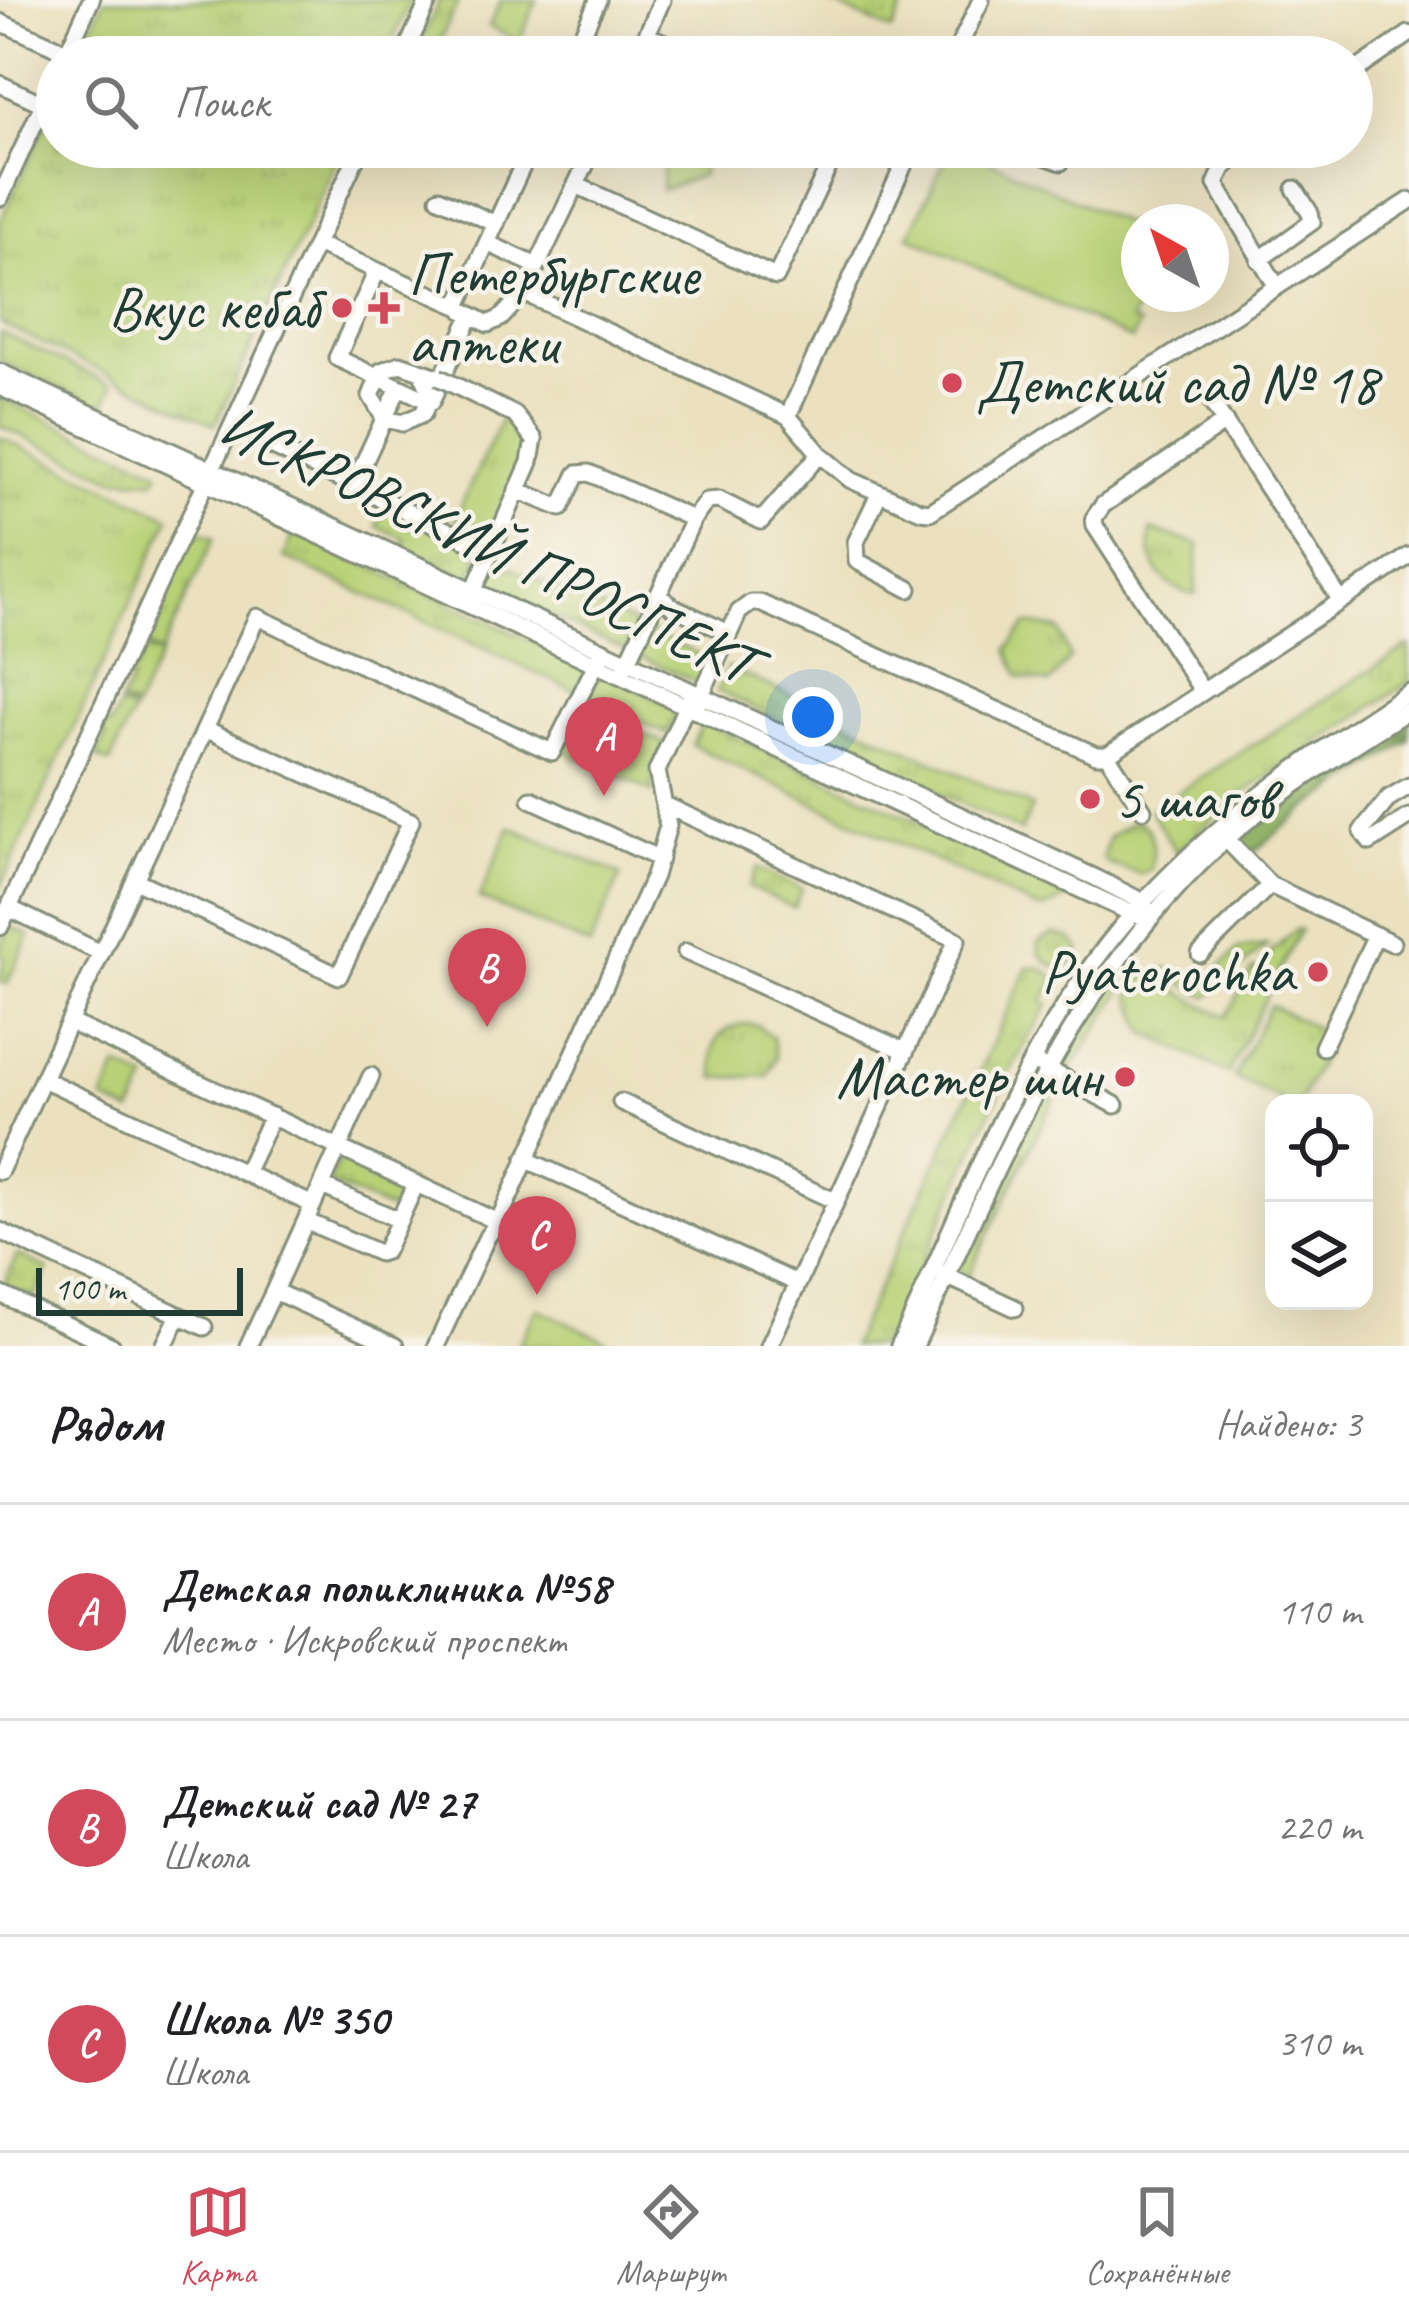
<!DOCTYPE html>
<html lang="ru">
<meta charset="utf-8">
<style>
:root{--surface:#fff;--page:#f6f6f6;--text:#202124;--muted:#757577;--line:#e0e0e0;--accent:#d1495b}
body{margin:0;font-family:Caveat,sans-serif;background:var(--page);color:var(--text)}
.controls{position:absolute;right:36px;bottom:36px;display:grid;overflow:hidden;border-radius:24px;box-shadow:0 12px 48px #0002}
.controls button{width:108px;height:108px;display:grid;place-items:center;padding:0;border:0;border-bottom:3px solid var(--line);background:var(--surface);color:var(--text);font:60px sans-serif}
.compass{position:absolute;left:1121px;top:204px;width:108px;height:108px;border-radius:50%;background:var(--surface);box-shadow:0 12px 48px #0002;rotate:320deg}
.scale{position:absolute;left:36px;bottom:30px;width:207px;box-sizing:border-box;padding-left:12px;border:6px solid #1f3d34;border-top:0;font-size:33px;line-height:42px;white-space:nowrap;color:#1f3d34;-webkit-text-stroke:9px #f7f3e8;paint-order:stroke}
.you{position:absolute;left:813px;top:717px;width:42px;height:42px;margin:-30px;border:9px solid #fff;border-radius:50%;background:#1a73e8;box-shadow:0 0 0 18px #1a73e833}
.badge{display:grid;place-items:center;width:78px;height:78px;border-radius:50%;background:var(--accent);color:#fff;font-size:39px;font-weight:700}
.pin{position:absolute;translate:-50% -99px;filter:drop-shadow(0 3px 6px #0008)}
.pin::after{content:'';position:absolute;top:63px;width:42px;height:36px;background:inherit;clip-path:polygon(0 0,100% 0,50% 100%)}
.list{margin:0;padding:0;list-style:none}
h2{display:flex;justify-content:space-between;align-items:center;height:156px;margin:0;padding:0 48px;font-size:51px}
h2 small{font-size:39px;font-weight:400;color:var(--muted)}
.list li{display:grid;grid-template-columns:78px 1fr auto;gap:36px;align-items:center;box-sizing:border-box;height:216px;padding:0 48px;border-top:3px solid var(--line)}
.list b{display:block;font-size:45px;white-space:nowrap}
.list p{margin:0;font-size:39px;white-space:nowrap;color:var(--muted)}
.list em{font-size:39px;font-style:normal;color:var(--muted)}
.icon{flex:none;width:66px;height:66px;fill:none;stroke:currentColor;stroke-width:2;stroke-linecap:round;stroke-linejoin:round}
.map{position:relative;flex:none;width:1409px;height:1346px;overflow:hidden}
.search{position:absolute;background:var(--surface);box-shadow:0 12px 48px #0002;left:36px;right:36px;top:36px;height:132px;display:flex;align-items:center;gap:30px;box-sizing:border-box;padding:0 42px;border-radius:66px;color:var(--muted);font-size:45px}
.sheet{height:804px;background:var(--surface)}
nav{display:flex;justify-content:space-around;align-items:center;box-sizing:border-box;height:168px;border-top:3px solid var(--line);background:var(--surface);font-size:33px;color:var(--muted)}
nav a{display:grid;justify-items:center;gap:6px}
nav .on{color:var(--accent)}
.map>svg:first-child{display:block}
.grass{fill:url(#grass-tufts);stroke:#6c8755;stroke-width:3}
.forest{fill:url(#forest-firs);stroke:#58784e;stroke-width:3}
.garden{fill:#b8d176;stroke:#6c8755;stroke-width:3}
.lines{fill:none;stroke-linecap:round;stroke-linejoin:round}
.minor-casing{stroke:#858f7a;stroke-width:21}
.minor{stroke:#fff;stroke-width:15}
.minor-bridge-casing{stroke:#858f7a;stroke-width:21;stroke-linecap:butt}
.minor-bridge{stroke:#fff;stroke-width:15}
.poi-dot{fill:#d1495b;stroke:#f7f3e8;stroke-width:4.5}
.labels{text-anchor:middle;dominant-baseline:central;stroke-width:9;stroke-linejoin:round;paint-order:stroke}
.poi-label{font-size:60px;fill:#1f3d34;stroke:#f7f3e8;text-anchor:start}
.street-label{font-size:60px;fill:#1f3d34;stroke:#f7f3e8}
</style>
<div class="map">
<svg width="1409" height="1346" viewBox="0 0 1409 1346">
<defs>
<pattern id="grass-tufts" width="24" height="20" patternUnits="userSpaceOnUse" patternTransform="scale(3)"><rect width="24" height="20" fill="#b8d176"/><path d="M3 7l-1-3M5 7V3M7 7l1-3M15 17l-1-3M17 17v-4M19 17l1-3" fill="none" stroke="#9eb467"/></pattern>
<pattern id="forest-firs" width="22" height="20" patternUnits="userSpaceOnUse" patternTransform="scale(3)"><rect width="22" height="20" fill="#92b367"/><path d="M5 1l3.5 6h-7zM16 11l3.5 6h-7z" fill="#779356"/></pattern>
</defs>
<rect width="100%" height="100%" fill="#f7f3e8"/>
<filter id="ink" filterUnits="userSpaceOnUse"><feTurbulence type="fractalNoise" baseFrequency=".00833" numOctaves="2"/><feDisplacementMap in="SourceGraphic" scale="24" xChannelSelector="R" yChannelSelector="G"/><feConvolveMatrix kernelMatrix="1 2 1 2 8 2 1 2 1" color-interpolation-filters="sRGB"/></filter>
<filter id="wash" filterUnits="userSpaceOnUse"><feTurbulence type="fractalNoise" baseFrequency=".004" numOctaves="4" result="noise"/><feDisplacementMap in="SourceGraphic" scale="48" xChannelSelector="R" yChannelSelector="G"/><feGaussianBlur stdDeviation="2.7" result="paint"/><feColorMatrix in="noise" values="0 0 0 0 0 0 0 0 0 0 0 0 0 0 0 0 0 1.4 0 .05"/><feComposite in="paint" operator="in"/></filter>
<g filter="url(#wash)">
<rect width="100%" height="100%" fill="#ebe1bf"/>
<path class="grass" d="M104,0h307l-26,57h-308z
M440,0h19l-27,57h-19z
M824,0h83l-15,31z
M57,100v47h286l-128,278 -215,-102v-102z
M664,147h48l-8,11 -2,17 -40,15z
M0,332l113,53 -10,23 -103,-47z
M0,398l158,72 1,5 -5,5 -39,-2 -115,-52z
M502,418l14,9 9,22 -35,88 -36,-17z
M0,437l170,80 -170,371z
M385,507l90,42 3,12 -7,18 -68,-31 3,-9 -29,-13z
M194,529l20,9 -53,115 -15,-7 11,-22 -5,-3z
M1151,530l48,14 -4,51c-32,-7 -50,-32 -44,-65z
M295,532l294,135 -11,25 -294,-135z
M494,560l143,65 -11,25 -143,-65z
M1027,624l32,5 11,29 -20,25 -31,-6 -11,-28z
M648,631l61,28 -11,24 -61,-28z
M1409,646v36l-165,111 -68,59 -26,-42z
M145,649l15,7 -25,53 -14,-6 11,-24 -6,-3 4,-9 6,2z
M728,667l304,140 -11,24 -304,-140z
M600,672l78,37 -11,25 -79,-38z
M585,704l22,9 -17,40 -4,5 -11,1 -11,-12z
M120,705l13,7 -23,51 -14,-6 10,-21 -6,-4 4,-9 7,2z
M703,722l349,161 -1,3 16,7v4l-22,12 -9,-1 -344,-163z
M618,723l47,20 -12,27 -1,22 -52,-26z
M1135,820c20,8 20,30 16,49l-10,5 -33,-10 -5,-7 6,-20z
M757,868l45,21 -8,19 -45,-21z
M10,927l20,8 -23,49 -7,-3 4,-23 -4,-10z
M1296,929l4,1 -72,143 -82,-40 -15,-37 11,-18 8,-2 76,41 27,-48 7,1 4,-11z
M1054,934l16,4 10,11c-8,25 -27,22 -41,4v-11z
M1267,945l-59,52 -48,-26 9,-3 35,14 35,-33z
M1028,967l15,2 14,10 -14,20 5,6 -41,71 -122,270h-34z
M1116,974l5,18 -51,79 -12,-7z
M1270,1005l52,26 -7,14 10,6 -26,52h-12l-53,-26z
M745,1024l12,1 16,13 3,20 -8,18 -52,2c-6,-28 -4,-49 29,-54z
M118,1067l29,13 -15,33 -29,-13z
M1049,1081l11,6 -92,189 -10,-4z
M343,1153l68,33 -14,27 -69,-30z
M17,1255l31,14 -14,29 -30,-14z"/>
<path class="forest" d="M1409,718v23l-102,67 -58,48 -13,-16 59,-46z"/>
<path class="garden" d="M501,0h36l-18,42 -30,-16z
M951,147h9l179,83v64h4l-12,27 8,4 -7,15 -223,-104z
M510,827l111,48 -31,71 -111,-48z
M537,1308l72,34 -2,4h-89z"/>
</g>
<g filter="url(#ink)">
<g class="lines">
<defs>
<path id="minor" d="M0,22l67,30
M647,35l48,22
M65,57l26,-57
M403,57l26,-57
M572,57l26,-57
M637,57l25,-57
M954,57l27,-57
M1352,73l57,-39
M0,84l43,20
M594,147l-70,146 264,123 32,38 31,26 70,31 9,1 31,-20 448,-291
M1020,147l41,15
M1247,147l-24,21 -7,16 61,103
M576,185l200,92 62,-130
M0,198l57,-124
M439,198l57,26
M487,243l50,23
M316,244l142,62 73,-159
M1259,260l53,-38 -2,-9 -15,-24
M377,271l-40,87 94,44 40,-86
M464,311l24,13 13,-6 23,-25
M421,371l10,23 -8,20 -21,9 -18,-5 -13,-22 10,-25 19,-7 38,13
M0,372l1096,506 47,24 8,14
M0,387l1133,527 18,2
M1212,403l129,198
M788,416l124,-269
M265,443l225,108
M353,486l46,-99
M517,490l44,18 16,-34 12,-1 104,46 -68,149
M879,494l-23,48 1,19 52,28
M693,519l14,-18 12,-1 42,21 59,-67
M658,595l15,12 56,26
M471,597l59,-135 4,-23
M1203,692l-108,-166 -1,-8 9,-13 122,-83
M697,704l42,-92 12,-9h9l336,152h11l302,-199
M1107,755l36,55
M1409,786l-20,12 -27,33 8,11 39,-25
M531,799l129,60
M665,805l292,135 -188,406
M1226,839l44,46 122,58
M135,880l204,96 72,-155 -206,-92
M9,908l92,45
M0,927l361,-780
M686,952l219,99
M1200,954l70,-69
M69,1022l429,200
M1323,1047l53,-112
M1038,1064l77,41
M371,1076l-97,215 121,55
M43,1079l270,126
M621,1102l214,99
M525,1159l272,124
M0,1171l257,-554 295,135 47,-94
M245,1173l27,-57
M322,1186l77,34
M306,1221l73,32 6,-2 31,-67
M0,1231l204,96
M942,1274l73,34
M0,1294l112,52
M164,1346l15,-31
M248,1346l26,-55
M436,1346l51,-109 11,-15 156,-346 14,-50 -11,-55 32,-71
M899,1346c70,-152 130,-322 246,-446 78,-84 168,-146 264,-208
M915,1346c84,-181 157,-367 308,-504 56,-51 122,-91 186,-132"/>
</defs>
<use href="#minor" class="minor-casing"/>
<use href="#minor" class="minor"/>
<defs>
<path id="minor-bridge" d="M438,377l77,38 19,24"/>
</defs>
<use href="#minor-bridge" class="minor-bridge-casing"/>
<use href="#minor-bridge" class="minor-bridge"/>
</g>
</g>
<g class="poi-dot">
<circle cx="342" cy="308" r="12"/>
<path d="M378 290h12v12h12v12h-12v12h-12v-12h-12v-12h12z"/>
<circle cx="952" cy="383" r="12"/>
<circle cx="1090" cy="799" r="12"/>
<circle cx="1318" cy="972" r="12"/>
<circle cx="1125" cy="1077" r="12"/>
</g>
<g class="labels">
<g class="poi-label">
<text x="408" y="274">Петербургские<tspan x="408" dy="69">аптеки</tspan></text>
<text x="318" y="308" text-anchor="end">Вкус кебаб</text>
<text x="976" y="383">Детский сад № 18</text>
<text x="1114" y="799">5 шагов</text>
<text x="1294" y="972" text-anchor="end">Pyaterochka</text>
<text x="1101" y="1077" text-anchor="end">Мастер шин</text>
</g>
<g class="street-label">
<text transform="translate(488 544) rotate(25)">ИСКРОВСКИЙ ПРОСПЕКТ</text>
</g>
</g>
</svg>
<div class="controls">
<button><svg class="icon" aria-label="locate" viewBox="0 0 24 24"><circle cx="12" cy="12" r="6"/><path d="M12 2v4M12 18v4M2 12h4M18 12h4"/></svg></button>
<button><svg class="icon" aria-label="layers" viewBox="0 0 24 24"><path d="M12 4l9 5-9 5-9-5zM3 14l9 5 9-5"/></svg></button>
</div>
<svg class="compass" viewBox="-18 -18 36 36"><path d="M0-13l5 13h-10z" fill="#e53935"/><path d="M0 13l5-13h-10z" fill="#757577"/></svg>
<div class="scale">100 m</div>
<div class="you"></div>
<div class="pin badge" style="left:604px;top:796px">A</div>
<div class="pin badge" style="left:487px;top:1027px">B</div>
<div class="pin badge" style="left:537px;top:1295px">C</div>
<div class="search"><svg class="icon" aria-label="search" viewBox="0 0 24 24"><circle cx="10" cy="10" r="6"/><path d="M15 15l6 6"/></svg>Поиск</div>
</div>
<section class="sheet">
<h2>Рядом<small>Найдено: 3</small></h2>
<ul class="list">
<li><span class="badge">A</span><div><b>Детская поликлиника №58</b><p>Место · Искровский проспект</p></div><em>110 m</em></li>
<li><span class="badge">B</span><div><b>Детский сад № 27</b><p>Школа</p></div><em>220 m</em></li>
<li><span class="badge">C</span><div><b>Школа № 350</b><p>Школа</p></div><em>310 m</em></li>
</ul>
</section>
<nav>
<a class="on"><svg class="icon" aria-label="map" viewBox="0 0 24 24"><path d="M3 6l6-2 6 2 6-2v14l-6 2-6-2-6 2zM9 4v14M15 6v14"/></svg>Карта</a>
<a><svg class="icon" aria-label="directions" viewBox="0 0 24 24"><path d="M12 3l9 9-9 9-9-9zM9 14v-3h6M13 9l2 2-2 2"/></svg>Маршрут</a>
<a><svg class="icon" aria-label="saved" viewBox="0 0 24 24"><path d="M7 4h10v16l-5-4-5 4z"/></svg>Сохранённые</a>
</nav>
